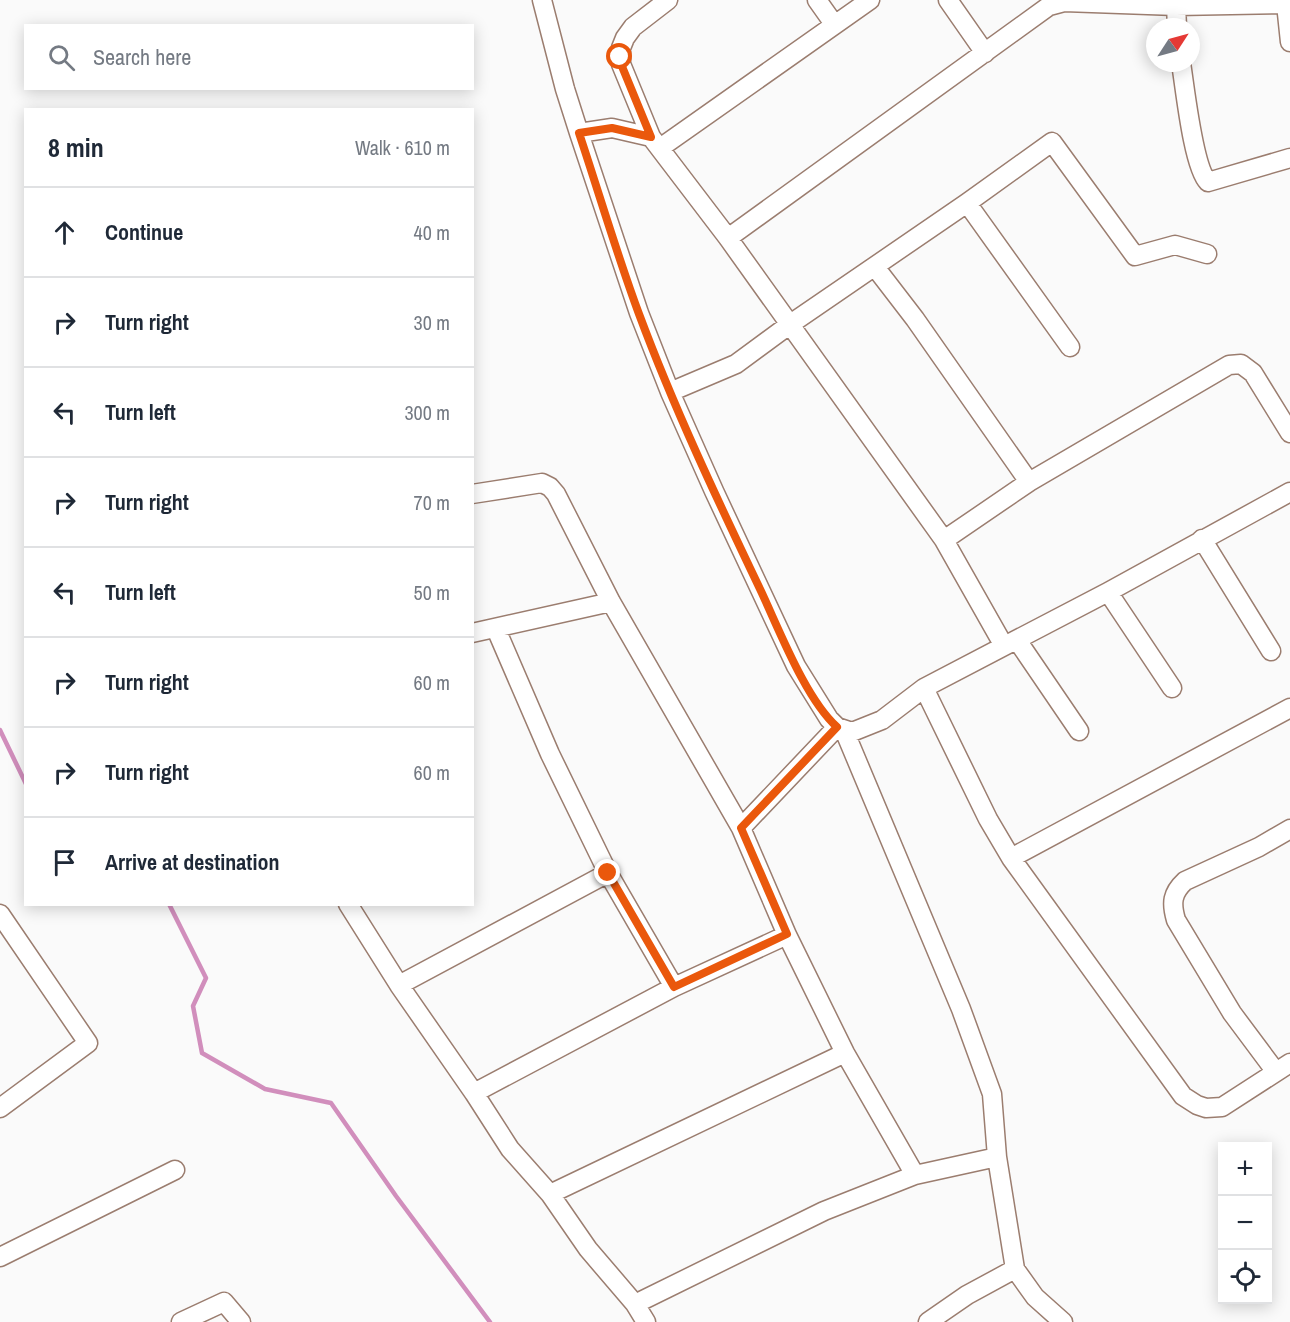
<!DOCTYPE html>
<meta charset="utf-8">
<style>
:root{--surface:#fff;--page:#f6f6f7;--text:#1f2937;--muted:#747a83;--line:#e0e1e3}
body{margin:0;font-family:"Archivo Narrow",sans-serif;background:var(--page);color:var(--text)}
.controls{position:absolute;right:18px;bottom:18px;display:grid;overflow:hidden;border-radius:0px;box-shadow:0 3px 15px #0003}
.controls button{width:54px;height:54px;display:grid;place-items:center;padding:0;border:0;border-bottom:2px solid var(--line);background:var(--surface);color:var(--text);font:30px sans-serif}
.compass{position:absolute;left:1146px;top:18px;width:54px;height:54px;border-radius:50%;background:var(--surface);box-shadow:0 3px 15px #0003;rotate:54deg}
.stop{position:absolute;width:18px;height:18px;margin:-14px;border:4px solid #ea580c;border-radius:50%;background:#fff}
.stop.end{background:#ea580c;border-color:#fff;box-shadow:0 2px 6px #0008}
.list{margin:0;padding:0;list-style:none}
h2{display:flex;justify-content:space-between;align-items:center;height:78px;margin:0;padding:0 24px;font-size:26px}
h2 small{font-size:20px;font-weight:400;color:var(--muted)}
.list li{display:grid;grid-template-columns:39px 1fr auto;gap:18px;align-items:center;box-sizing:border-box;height:90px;padding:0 24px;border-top:2px solid var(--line)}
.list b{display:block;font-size:22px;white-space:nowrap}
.list em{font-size:20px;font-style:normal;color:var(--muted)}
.icon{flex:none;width:33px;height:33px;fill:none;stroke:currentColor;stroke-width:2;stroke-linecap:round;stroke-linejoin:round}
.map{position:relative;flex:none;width:1290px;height:1322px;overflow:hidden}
.search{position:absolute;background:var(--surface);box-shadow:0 3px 15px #0003;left:24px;top:24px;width:450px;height:66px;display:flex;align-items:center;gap:15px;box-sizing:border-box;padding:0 21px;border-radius:0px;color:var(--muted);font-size:22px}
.panel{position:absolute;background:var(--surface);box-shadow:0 3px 15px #0003;left:24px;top:108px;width:450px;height:798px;border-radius:0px}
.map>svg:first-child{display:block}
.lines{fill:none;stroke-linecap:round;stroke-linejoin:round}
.stream{stroke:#d18ebc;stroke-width:4.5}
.minor-casing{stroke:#9b7d6f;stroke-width:21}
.minor{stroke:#fff;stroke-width:18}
.route{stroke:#ea580c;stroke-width:8}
</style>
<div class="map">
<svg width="1290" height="1322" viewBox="0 0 1290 1322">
<rect width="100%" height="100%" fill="#fafafa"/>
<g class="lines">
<path class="stream" d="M0,730l26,54
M169,904l37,74 -13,28 9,47 63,36 66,14 65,93 94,126"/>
<defs>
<path id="minor" d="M542,0l23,89 14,44 60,180 31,79 44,99 82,175 33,53 8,8 15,5 30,-12 42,-32 184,-96 182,-100
M668,0l-35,27 -8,11 -4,10v16l30,73 77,101 216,302 60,106
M817,0l17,24
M948,0l37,53
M1286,4l4,38
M1176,6l1,21
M1181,63c4,24 12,104 27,119l82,-24
M579,133l33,-5 39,9
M660,148l210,-148
M967,203l103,144
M728,238l321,-232 15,-4 112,4 114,-2
M875,267l40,52 114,163
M670,392l66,-28 53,-39 178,-122 85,-61 83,114 40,-11 32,9
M472,494l70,-11 8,4 6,7 55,108 130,226 46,107 58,118 70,122 82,-18
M1202,539l69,112
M944,540l85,-58 200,-117 12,-1 12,9 37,60
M1108,592l64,96
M496,629l54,125 58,119 66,114 113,-52
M472,633l139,-31
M1017,640l62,91
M924,688l64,131 23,39 172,238 14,9 9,3 16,-1 68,-44
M844,730l117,279 31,85 5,63 18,112 20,28 28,25
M741,828l96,-101
M1011,858l279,-150
M348,904l51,81 75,108
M0,914l88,129 -88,65
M399,985l209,-112
M1276,1072l-44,-59 -56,-93c-5,-17 -4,-27 9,-39l74,-34 31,-18
M550,1194l-40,-45 -36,-56 200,-106
M0,1257l175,-87
M635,1304l-47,-55 -38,-55 295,-141
M181,1322l43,-20 17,20
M646,1322l-11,-18 189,-93 91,-36
M928,1322l39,-27 48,-26"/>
</defs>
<use href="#minor" class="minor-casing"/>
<use href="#minor" class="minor"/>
</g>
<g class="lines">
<path class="route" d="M608,873l66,114 113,-53 -46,-106 96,-101c-32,-29 -58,-98 -77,-138 -43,-90 -86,-181 -121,-275 -22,-59 -40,-121 -60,-181l33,-5 39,9 -30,-73 -1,-7"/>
</g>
</svg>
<div class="controls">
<button>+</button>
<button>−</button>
<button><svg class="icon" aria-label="locate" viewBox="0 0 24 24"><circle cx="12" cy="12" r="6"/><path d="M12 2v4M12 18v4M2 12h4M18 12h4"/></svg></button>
</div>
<svg class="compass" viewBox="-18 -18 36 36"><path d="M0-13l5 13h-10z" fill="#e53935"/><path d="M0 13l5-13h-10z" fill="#747a83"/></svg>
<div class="stop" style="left:620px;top:57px"></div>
<div class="stop end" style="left:608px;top:873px"></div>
<div class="search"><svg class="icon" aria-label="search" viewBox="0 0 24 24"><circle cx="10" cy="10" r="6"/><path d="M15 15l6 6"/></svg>Search here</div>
<section class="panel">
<h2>8 min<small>Walk · 610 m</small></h2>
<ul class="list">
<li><svg class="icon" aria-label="ahead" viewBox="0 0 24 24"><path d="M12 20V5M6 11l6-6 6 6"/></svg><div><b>Continue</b></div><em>40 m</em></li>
<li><svg class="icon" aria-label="right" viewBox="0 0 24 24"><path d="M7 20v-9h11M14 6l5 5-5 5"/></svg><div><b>Turn right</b></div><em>30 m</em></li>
<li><svg class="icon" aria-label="left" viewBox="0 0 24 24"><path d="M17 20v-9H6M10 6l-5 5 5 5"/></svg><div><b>Turn left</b></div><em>300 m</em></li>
<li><svg class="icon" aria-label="right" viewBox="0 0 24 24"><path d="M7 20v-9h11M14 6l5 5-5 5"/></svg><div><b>Turn right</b></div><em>70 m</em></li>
<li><svg class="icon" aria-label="left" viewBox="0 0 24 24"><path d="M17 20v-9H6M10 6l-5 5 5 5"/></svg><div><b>Turn left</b></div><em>50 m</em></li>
<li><svg class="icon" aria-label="right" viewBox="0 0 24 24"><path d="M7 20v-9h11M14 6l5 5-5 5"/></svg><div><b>Turn right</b></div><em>60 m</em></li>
<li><svg class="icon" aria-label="right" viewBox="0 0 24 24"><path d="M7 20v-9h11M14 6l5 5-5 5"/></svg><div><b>Turn right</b></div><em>60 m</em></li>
<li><svg class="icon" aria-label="arrive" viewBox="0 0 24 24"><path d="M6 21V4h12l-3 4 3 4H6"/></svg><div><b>Arrive at destination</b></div></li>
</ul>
</section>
</div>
